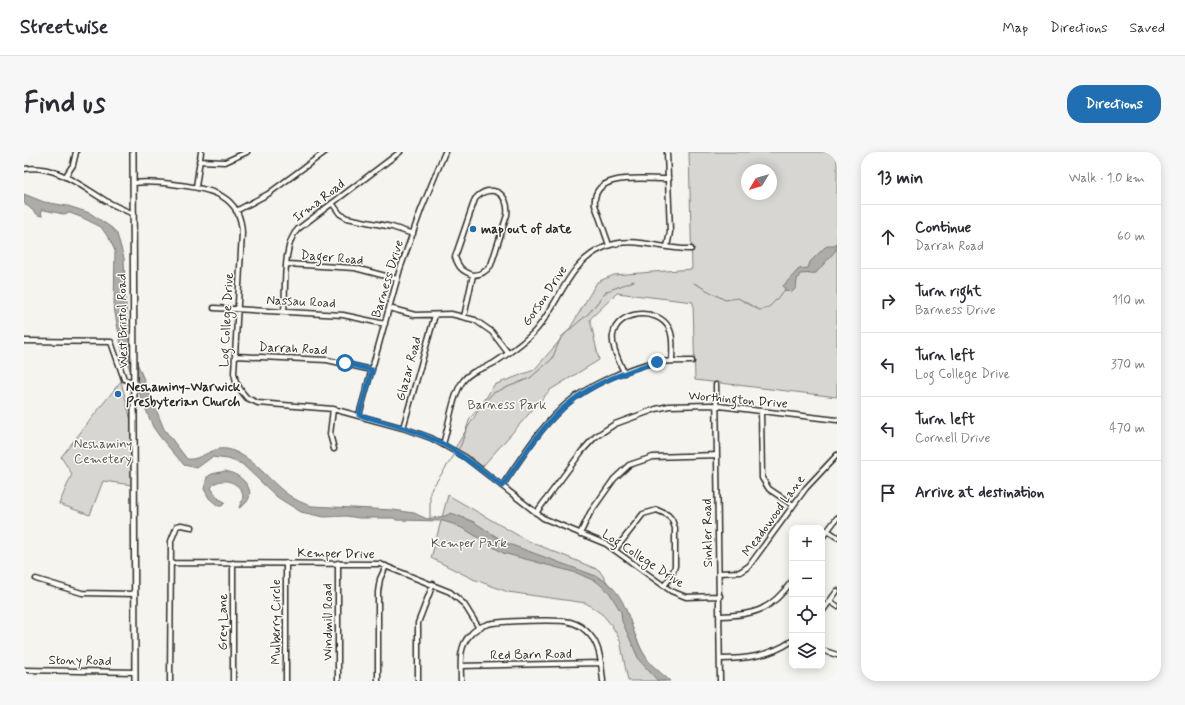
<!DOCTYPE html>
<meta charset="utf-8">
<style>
:root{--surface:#fff;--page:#f7f7f7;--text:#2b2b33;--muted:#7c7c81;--line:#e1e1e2;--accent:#1f6fb2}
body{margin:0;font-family:Mynerve,sans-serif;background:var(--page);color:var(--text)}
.controls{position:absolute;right:12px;bottom:12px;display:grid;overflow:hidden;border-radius:8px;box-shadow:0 2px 10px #0003}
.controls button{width:36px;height:36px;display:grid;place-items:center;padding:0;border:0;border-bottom:1px solid var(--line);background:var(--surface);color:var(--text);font:20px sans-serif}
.compass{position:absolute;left:717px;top:12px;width:36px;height:36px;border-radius:50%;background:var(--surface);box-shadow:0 2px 10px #0003;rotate:232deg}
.stop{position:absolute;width:12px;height:12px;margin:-9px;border:3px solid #1f6fb2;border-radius:50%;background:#fff}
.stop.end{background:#1f6fb2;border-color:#fff;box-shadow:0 1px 4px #0008}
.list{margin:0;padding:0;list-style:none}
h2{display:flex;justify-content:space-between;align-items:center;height:52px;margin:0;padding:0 16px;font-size:17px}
h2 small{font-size:13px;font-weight:400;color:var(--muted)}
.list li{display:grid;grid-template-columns:26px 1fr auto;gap:12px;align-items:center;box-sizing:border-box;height:64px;padding:0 16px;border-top:1px solid var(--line)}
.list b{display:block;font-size:15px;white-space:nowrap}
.list p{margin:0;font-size:13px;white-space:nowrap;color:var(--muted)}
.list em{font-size:13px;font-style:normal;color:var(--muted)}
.icon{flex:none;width:22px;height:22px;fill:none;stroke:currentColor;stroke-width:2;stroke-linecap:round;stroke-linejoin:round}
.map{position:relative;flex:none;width:813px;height:529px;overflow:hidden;border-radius:16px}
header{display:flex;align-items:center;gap:24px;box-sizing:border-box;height:56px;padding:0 20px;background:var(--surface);border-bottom:1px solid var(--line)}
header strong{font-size:19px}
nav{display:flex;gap:22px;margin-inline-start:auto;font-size:14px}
.intro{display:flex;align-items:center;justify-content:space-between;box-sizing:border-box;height:96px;padding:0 24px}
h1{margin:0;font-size:28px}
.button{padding:10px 18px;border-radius:16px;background:var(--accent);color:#fff;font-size:14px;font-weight:700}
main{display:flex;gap:24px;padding:0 24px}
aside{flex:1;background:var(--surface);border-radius:16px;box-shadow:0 2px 10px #0003}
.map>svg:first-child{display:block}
.green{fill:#d7d6d2;stroke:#81807e;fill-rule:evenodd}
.water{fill:#adaca9;stroke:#797877}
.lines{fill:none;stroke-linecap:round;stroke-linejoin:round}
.stream{stroke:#797877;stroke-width:1}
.minor-casing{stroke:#2b2b2b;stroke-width:7}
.major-casing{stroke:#2b2b2b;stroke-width:8}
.minor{stroke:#fdfcf7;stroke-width:4}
.major{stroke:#fdfcf7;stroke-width:5}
.route{stroke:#1f6fb2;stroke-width:5}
.poi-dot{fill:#1f6fb2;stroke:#fdfcf7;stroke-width:1.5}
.labels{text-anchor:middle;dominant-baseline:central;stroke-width:3;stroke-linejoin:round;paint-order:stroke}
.street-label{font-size:13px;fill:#2b2b2b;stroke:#fdfcf7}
.poi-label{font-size:13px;font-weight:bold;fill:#2b2b2b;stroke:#fdfcf7;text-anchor:start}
.park-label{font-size:13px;fill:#565655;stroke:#fdfcf7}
</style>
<header>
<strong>Streetwise</strong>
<nav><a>Map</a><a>Directions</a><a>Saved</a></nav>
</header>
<div class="intro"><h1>Find us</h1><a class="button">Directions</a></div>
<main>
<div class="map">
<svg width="813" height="529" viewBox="0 0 813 529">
<rect width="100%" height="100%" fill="#f5f4ef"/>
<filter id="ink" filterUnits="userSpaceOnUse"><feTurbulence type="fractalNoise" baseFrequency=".025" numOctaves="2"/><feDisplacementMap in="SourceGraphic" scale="8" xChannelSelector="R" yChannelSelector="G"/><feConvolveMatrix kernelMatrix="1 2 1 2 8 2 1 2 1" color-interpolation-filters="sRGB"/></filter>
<g filter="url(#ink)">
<path class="green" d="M665,0h148v245l-142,-17 -2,-78 -76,-9 -27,26 9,41 -49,30 -68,77 -27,-19 39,-63 40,-15 35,-40 28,-48 17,-7 78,-6zM723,18h24v24h-24z
M97,229l10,40 1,64 -29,-4 -13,34 -31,-11 13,-30 -11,-17z
M424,343l78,45 73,30 22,33 25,57 20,21h-38l-8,-41 -8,-14 -9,-11 -17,-12 -78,-11 -35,-13 -42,-21z"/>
<path class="water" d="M0,42l20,8 24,4 22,7 22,15 5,6 7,24 3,71 6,24 31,76 23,30c15,2 26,-15 44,-9 33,12 45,47 81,56l81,4 21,3 13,6 18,-3 6,-3 23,9 26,17 9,5 87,32c35,16 31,53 50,81 6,10 16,16 24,24h-12l-19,-21 -17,-39 -1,-9 -12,-20 -12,-10 -20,-9 -74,-20 -37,-23 -13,-6 -10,-3 -47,-1 -2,-2h-35l-13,-2 -22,1 -23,-5 -24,-15 -35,-33 -14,-5 -16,-2 -15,11 -13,-3 -24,-28 -7,-10 -31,-77 -8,-42 1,-57 -5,-11 -9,-13 -18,-9 -13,-5 -7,1 -19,-4h-3l1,6 -4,-1 -14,-12z
M813,90l-1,8 -20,23 -16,1 -3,6 -1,8 -4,4 -7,-2 -2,-4 16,-17 9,-1 2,-6 14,-14 3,-2h7z
M201,319c19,3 37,25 14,37 1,-4 4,-9 4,-12 -2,-15 -25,-21 -32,-8l8,11 6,3 -3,4h-4l-9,-8 -5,-9 3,-12 5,-3z"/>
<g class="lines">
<path class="stream" d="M670,131l31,17 13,-2 21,12c13,0 17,-13 26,-20
M433,299l4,-6 9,-27 23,-25 37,-15 22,-19 9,-22 27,-23 19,-23 27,-10
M406,367v-28l25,-37"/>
<defs>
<path id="minor" d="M175,9l26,1 22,-10
M0,17c31,-5 57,17 82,32 9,5 18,9 28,13
M41,25l8,-12 3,-13
M110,31c16,-2 30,0 46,2 30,4 61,10 62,48l-8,140 2,9 6,10 5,6 11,5 75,6 70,19 28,10 34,19 78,61 63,26 65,47 15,6 34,-1
M172,35l5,-35
M308,51l8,11 7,4 45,9 21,7
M212,59l32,-17 57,-42
M585,93l-14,-40c-4,-35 52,-25 74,-26
M643,95l3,-15 -3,-80
M263,112l68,4 42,11
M190,156l129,7 42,9
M365,156l26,7 36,-1 24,6 17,12 16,21
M260,159c2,-22 -2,-67 14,-82l102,-77
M440,165l9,-42c8,0 13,-3 18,-10l16,-50c3,-22 -17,-33 -32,-16l-20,58c4,11 7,14 18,18
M0,189l87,1 13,37 11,4
M211,204l92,4 45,10
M600,221c-4,-11 -13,-26 -11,-38 4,-25 45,-28 56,-7 5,9 3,23 3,33
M692,233l4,296
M309,257l-3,25 4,15
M737,259l1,67 7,11 24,16
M335,263l41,-146 21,-59 24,-58
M379,276l32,-113
M419,292c6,-18 9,-48 20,-63 8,-11 20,-12 31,-18 14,-9 29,-19 41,-32 25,-27 32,-69 70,-84 29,-12 56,3 86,2
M478,334c18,-26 35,-54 58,-76 20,-21 69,-44 98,-48 11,-1 23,-1 34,-1
M512,361l46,-62 13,-14 20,-13 41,-15 13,-3 42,-1 126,15
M804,379l9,6
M556,382l10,-21 24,-34 15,-14 24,-8 64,-2
M798,386l15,-20
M591,398l28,-36 14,-4 11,5 4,5 3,8v38l-3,9 -8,11
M147,411l209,1 70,28 14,12 15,24
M695,421l21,-1 9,-6 57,-78 31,-33
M12,427l46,14 53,1
M806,449l7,5
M798,460l15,-21
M696,464c35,-1 51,-6 72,-35
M798,498l15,5
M696,507c26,0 50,-3 72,-18
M437,514l140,-3
M0,518l111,2
M146,529l1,-140 6,-15 4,-1 11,2
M209,529v-118
M262,529v-118
M314,529v-118
M354,529v-89l2,-13 6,-13
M394,529v-58l15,-39
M437,529c0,-16 -3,-34 9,-46 5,-6 11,-9 18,-11 12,-3 70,-5 82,-2 8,2 15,7 20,13 11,12 11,30 13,46"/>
<path id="major" d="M109,0l2,529"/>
</defs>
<use href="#minor" class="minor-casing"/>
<use href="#major" class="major-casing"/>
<use href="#minor" class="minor"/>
<use href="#major" class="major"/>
</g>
</g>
<g class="lines" filter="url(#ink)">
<path class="route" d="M321,211l27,7 -13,45c28,8 56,15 82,28 22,12 41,27 61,43 38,-53 56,-89 120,-112 11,-4 23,-9 35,-12"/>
</g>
<g class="poi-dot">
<circle cx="449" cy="77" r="4"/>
<circle cx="94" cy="242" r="4"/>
</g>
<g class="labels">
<g class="street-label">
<text transform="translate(295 49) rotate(-37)">Irma Road</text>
<text transform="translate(308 106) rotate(5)">Dager Road</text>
<text transform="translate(364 127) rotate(-73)">Barness Drive</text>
<text transform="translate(521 144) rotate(-56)">Gorson Drive</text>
<text transform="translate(277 150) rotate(3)">Nassau Road</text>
<text transform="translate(203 168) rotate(-87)">Log College Drive</text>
<text transform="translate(99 169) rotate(-91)">West Bristol Road</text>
<text transform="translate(269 197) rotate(3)">Darrah Road</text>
<text transform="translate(385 217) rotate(-75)">Glazar Road</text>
<text transform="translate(714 248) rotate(5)">Worthington Drive</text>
<text transform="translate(750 364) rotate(-54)">Meadowood Lane</text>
<text transform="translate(684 381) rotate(-91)">Sinkler Road</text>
<text transform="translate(312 402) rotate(1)">Kemper Drive</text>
<text transform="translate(619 407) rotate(33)">Log College Drive</text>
<text transform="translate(199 470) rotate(-90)">Grey Lane</text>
<text transform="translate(252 470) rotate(-90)">Mulberry Circle</text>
<text transform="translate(304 470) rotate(-90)">Windmill Road</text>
<text transform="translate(507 503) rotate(-1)">Red Barn Road</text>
<text transform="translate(56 509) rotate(1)">Stony Road</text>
</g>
<g class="poi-label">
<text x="457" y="77">map out of date</text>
<text x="102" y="235">Neshaminy-Warwick<tspan x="102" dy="15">Presbyterian Church</tspan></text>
</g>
<g class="park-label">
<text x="483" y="253">Barness Park</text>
<text x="79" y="292">Neshaminy<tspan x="79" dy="15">Cemetery</tspan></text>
<text x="445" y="391">Kemper Park</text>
</g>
</g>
</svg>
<div class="controls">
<button>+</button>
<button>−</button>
<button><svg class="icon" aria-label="locate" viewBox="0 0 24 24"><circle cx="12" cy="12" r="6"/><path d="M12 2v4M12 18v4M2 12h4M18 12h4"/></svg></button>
<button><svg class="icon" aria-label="layers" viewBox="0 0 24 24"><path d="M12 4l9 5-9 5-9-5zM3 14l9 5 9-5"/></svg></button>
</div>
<svg class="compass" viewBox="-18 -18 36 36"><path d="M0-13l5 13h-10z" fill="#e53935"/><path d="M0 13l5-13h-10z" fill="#7c7c81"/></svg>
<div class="stop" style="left:321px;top:211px"></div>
<div class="stop end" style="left:633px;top:210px"></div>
</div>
<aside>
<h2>13 min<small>Walk · 1.0 km</small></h2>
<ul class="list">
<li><svg class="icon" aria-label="ahead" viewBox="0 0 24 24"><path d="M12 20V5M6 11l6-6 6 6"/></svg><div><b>Continue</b><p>Darrah Road</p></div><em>60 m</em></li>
<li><svg class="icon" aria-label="right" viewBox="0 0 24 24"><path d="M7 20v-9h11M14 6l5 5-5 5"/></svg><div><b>Turn right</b><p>Barness Drive</p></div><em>110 m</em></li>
<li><svg class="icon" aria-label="left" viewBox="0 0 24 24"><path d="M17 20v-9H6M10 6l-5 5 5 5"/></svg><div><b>Turn left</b><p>Log College Drive</p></div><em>370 m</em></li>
<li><svg class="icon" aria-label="left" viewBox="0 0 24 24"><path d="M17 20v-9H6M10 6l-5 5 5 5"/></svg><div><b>Turn left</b><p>Cornell Drive</p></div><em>470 m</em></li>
<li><svg class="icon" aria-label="arrive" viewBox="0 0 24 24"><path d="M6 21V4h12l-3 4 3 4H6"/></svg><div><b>Arrive at destination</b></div></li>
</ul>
</aside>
</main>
